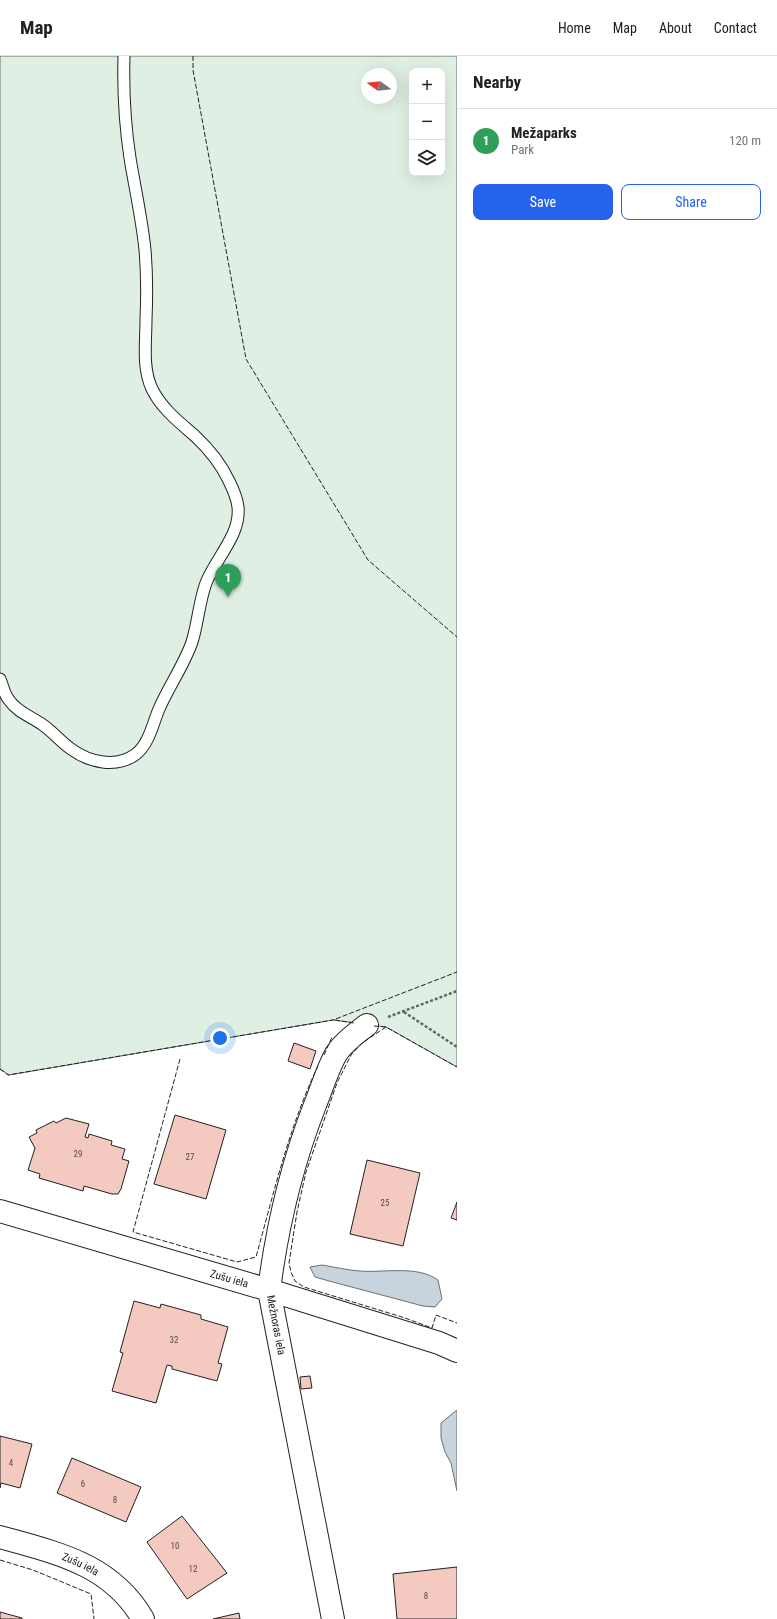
<!DOCTYPE html>
<meta charset="utf-8">
<style>
:root{--surface:#fff;--page:#f2f2f2;--text:#202124;--muted:#757577;--line:#e0e0e0;--accent:#2563eb}
body{margin:0;font-family:"Roboto Condensed",sans-serif;background:var(--page);color:var(--text)}
.controls{position:absolute;right:12px;top:12px;display:grid;overflow:hidden;border-radius:8px;box-shadow:0 4px 16px #0002}
.controls button{width:36px;height:36px;display:grid;place-items:center;padding:0;border:0;border-bottom:1px solid var(--line);background:var(--surface);color:var(--text);font:20px sans-serif}
.compass{position:absolute;left:361px;top:12px;width:36px;height:36px;border-radius:50%;background:var(--surface);box-shadow:0 4px 16px #0002;rotate:285deg}
.you{position:absolute;left:220px;top:982px;width:14px;height:14px;margin:-10px;border:3px solid #fff;border-radius:50%;background:#1a73e8;box-shadow:0 0 0 6px #1a73e833}
.badge{display:grid;place-items:center;width:26px;height:26px;border-radius:50%;background:var(--accent);color:#fff;font-size:13px;font-weight:700}
.pin{position:absolute;translate:-50% -33px;filter:drop-shadow(0 1px 2px #0008)}
.pin::after{content:'';position:absolute;top:21px;width:14px;height:12px;background:inherit;clip-path:polygon(0 0,100% 0,50% 100%)}
.list{margin:0;padding:0;list-style:none}
h2{display:flex;justify-content:space-between;align-items:center;height:52px;margin:0;padding:0 16px;font-size:17px}
h2 small{font-size:13px;font-weight:400;color:var(--muted)}
.list li{display:grid;grid-template-columns:26px 1fr auto;gap:12px;align-items:center;box-sizing:border-box;height:64px;padding:0 16px;border-top:1px solid var(--line)}
.list b{display:block;font-size:15px;white-space:nowrap}
.list p{margin:0;font-size:13px;white-space:nowrap;color:var(--muted)}
.list em{font-size:13px;font-style:normal;color:var(--muted)}
.actions{display:flex;gap:8px;padding:12px 16px}
.actions a{flex:1;padding:9px 0;border:1px solid var(--accent);border-radius:8px;text-align:center;font-size:14px;color:var(--accent)}
.actions .main{background:var(--accent);color:#fff}
.icon{flex:none;width:22px;height:22px;fill:none;stroke:currentColor;stroke-width:2;stroke-linecap:round;stroke-linejoin:round}
.map{position:relative;flex:none;width:457px;height:1563px;overflow:hidden}
header{display:flex;align-items:center;gap:24px;box-sizing:border-box;height:56px;padding:0 20px;background:var(--surface);border-bottom:1px solid var(--line)}
header strong{font-size:19px}
nav{display:flex;gap:22px;margin-inline-start:auto;font-size:14px}
main{display:flex}
aside{flex:1;background:var(--surface)}
.map>svg:first-child{display:block}
.green{fill:#e0efe3;stroke:#6f6f6f;fill-rule:evenodd}
.water{fill:#c7d3dd;stroke:#6f6f6f}
.building{fill:#f3c9c0;stroke:#222}
.lines{fill:none;stroke-linecap:round;stroke-linejoin:round}
.service-casing{stroke:#222;stroke-width:13}
.minor-casing{stroke:#222;stroke-width:24}
.path{stroke:#646464;stroke-width:2.5;stroke-dasharray:3 2;stroke-linecap:butt}
.service{stroke:#fff;stroke-width:11}
.minor{stroke:#fff;stroke-width:22}
.fence{stroke:#222;stroke-width:1;stroke-dasharray:5 2;stroke-linecap:butt}
.labels{text-anchor:middle;dominant-baseline:central;stroke-width:3;stroke-linejoin:round;paint-order:stroke}
.number-label{font-size:9px;fill:#564c4a}
.street-label{font-size:11px;fill:#222;stroke:#fff}
</style>
<header>
<strong>Map</strong>
<nav><a>Home</a><a>Map</a><a>About</a><a>Contact</a></nav>
</header>
<main>
<div class="map">
<svg width="457" height="1563" viewBox="0 0 457 1563">
<rect width="100%" height="100%" fill="#fff"/>
<path class="green" d="M0,0h457v1011l-71,-40 -53,-7 -324,55 -9,-6zM412,15h30v102h-30zM367,18h24v24h-24z"/>
<path class="water" d="M322,1209c12,2 25,5 37,6 26,2 58,-6 79,9l4,19 -7,8 -12,-1 -94,-25 -14,-4 -5,-10z
M457,1354v81l-6,-28 -6,-11 -4,-14v-15z"/>
<path class="building" d="M294,987l22,8 -6,18 -22,-8z
M175,1059l51,15 -20,69 -52,-15z
M66,1062l23,6 -4,13 3,1 1,-4 23,7 -1,4 14,4 -3,10 7,2 -8,28 -3,5h-6l-28,-8 -1,5 -44,-13 1,-4 -12,-4 7,-22 -6,-11 8,-4 -1,-3 18,-9 2,2z
M367,1104l53,13 -17,73 -53,-12z
M457,1146v18l-6,-2z
M134,1245l26,7 1,-4 40,11v4l27,8 -10,36 4,1 -5,17 -45,-12v-3l-5,-1 -11,38 -44,-12 11,-38 -3,-1z
M310,1320l2,12 -11,1 -1,-12z
M0,1380l32,8 -12,44 -19,-5 -1,5z
M72,1402l69,29 -15,35 -69,-29z
M182,1460l45,57 -40,26 -40,-57z
M457,1511v52h-60l-4,-45z
M0,1556l22,6v1h-22z
M239,1557l1,6h-27z"/>
<g class="lines">
<defs>
<path id="service" d="M0,623c3,7 4,15 9,21 8,12 23,17 34,25 10,7 18,17 28,24 18,13 45,20 65,5 13,-10 17,-31 23,-45 10,-23 25,-44 33,-67 6,-19 7,-40 14,-59 9,-24 35,-48 32,-76 -1,-9 -5,-18 -9,-26 -8,-17 -20,-32 -34,-45 -16,-14 -33,-27 -43,-47 -10,-21 -6,-47 -6,-69 1,-23 1,-47 -1,-70 -3,-31 -10,-61 -15,-92 -5,-33 -7,-68 -6,-102"/>
<g id="minor">
<path id="s1" d="M0,1155l269,79 170,53 18,8"/>
<path id="s2" d="M0,1481c57,16 111,27 143,82"/>
<path d="M333,1563l-64,-329c8,-63 23,-126 46,-185 7,-17 12,-35 21,-51 7,-11 20,-21 31,-29"/>
</g>
</defs>
<use href="#service" class="service-casing"/>
<use href="#minor" class="minor-casing"/>
<path class="path" d="M404,956l53,35
M388,961l69,-26"/>
<use href="#service" class="service"/>
<use href="#minor" class="minor"/>
<path class="fence" d="M193,0v14l53,289 122,201 89,77
M335,964l19,3
M374,970l12,1 71,40
M386,971l-24,16 -11,12 -14,28 -31,89 -9,40 -8,51 2,9 4,9 9,6 101,31 27,10 4,-13 21,8
M324,999l8,-18
M180,1003l-47,173 104,30 19,-5c18,-65 33,-130 62,-191
M0,1013l8,6 325,-55 124,-48
M0,1504l33,10 58,24 3,25"/>
</g>
<g class="labels">
<g class="number-label">
<text x="78" y="1098">29</text>
<text x="190" y="1101">27</text>
<text x="385" y="1147">25</text>
<text x="174" y="1284">32</text>
<text x="11" y="1407">4</text>
<text x="83" y="1428">6</text>
<text x="115" y="1444">8</text>
<text x="175" y="1490">10</text>
<text x="193" y="1513">12</text>
<text x="426" y="1540">8</text>
</g>
<g class="street-label">
<text stroke="none"><textPath href="#s1" startOffset="239">Zušu iela</textPath></text>
<text transform="translate(276 1269) rotate(79)">Mežnoras iela</text>
<text stroke="none"><textPath href="#s2" startOffset="85">Zušu iela</textPath></text>
</g>
</g>
</svg>
<div class="controls">
<button>+</button>
<button>−</button>
<button><svg class="icon" aria-label="layers" viewBox="0 0 24 24"><path d="M12 4l9 5-9 5-9-5zM3 14l9 5 9-5"/></svg></button>
</div>
<svg class="compass" viewBox="-18 -18 36 36"><path d="M0-13l5 13h-10z" fill="#e53935"/><path d="M0 13l5-13h-10z" fill="#757577"/></svg>
<div class="you"></div>
<div class="pin badge" style="left:228px;top:541px;background:#2e9e5b">1</div>
</div>
<aside>
<h2>Nearby<small></small></h2>
<ul class="list">
<li><span class="badge" style="background:#2e9e5b">1</span><div><b>Mežaparks</b><p>Park</p></div><em>120 m</em></li>
</ul>
<div class="actions"><a class="main">Save</a><a>Share</a></div>
</aside>
</main>
